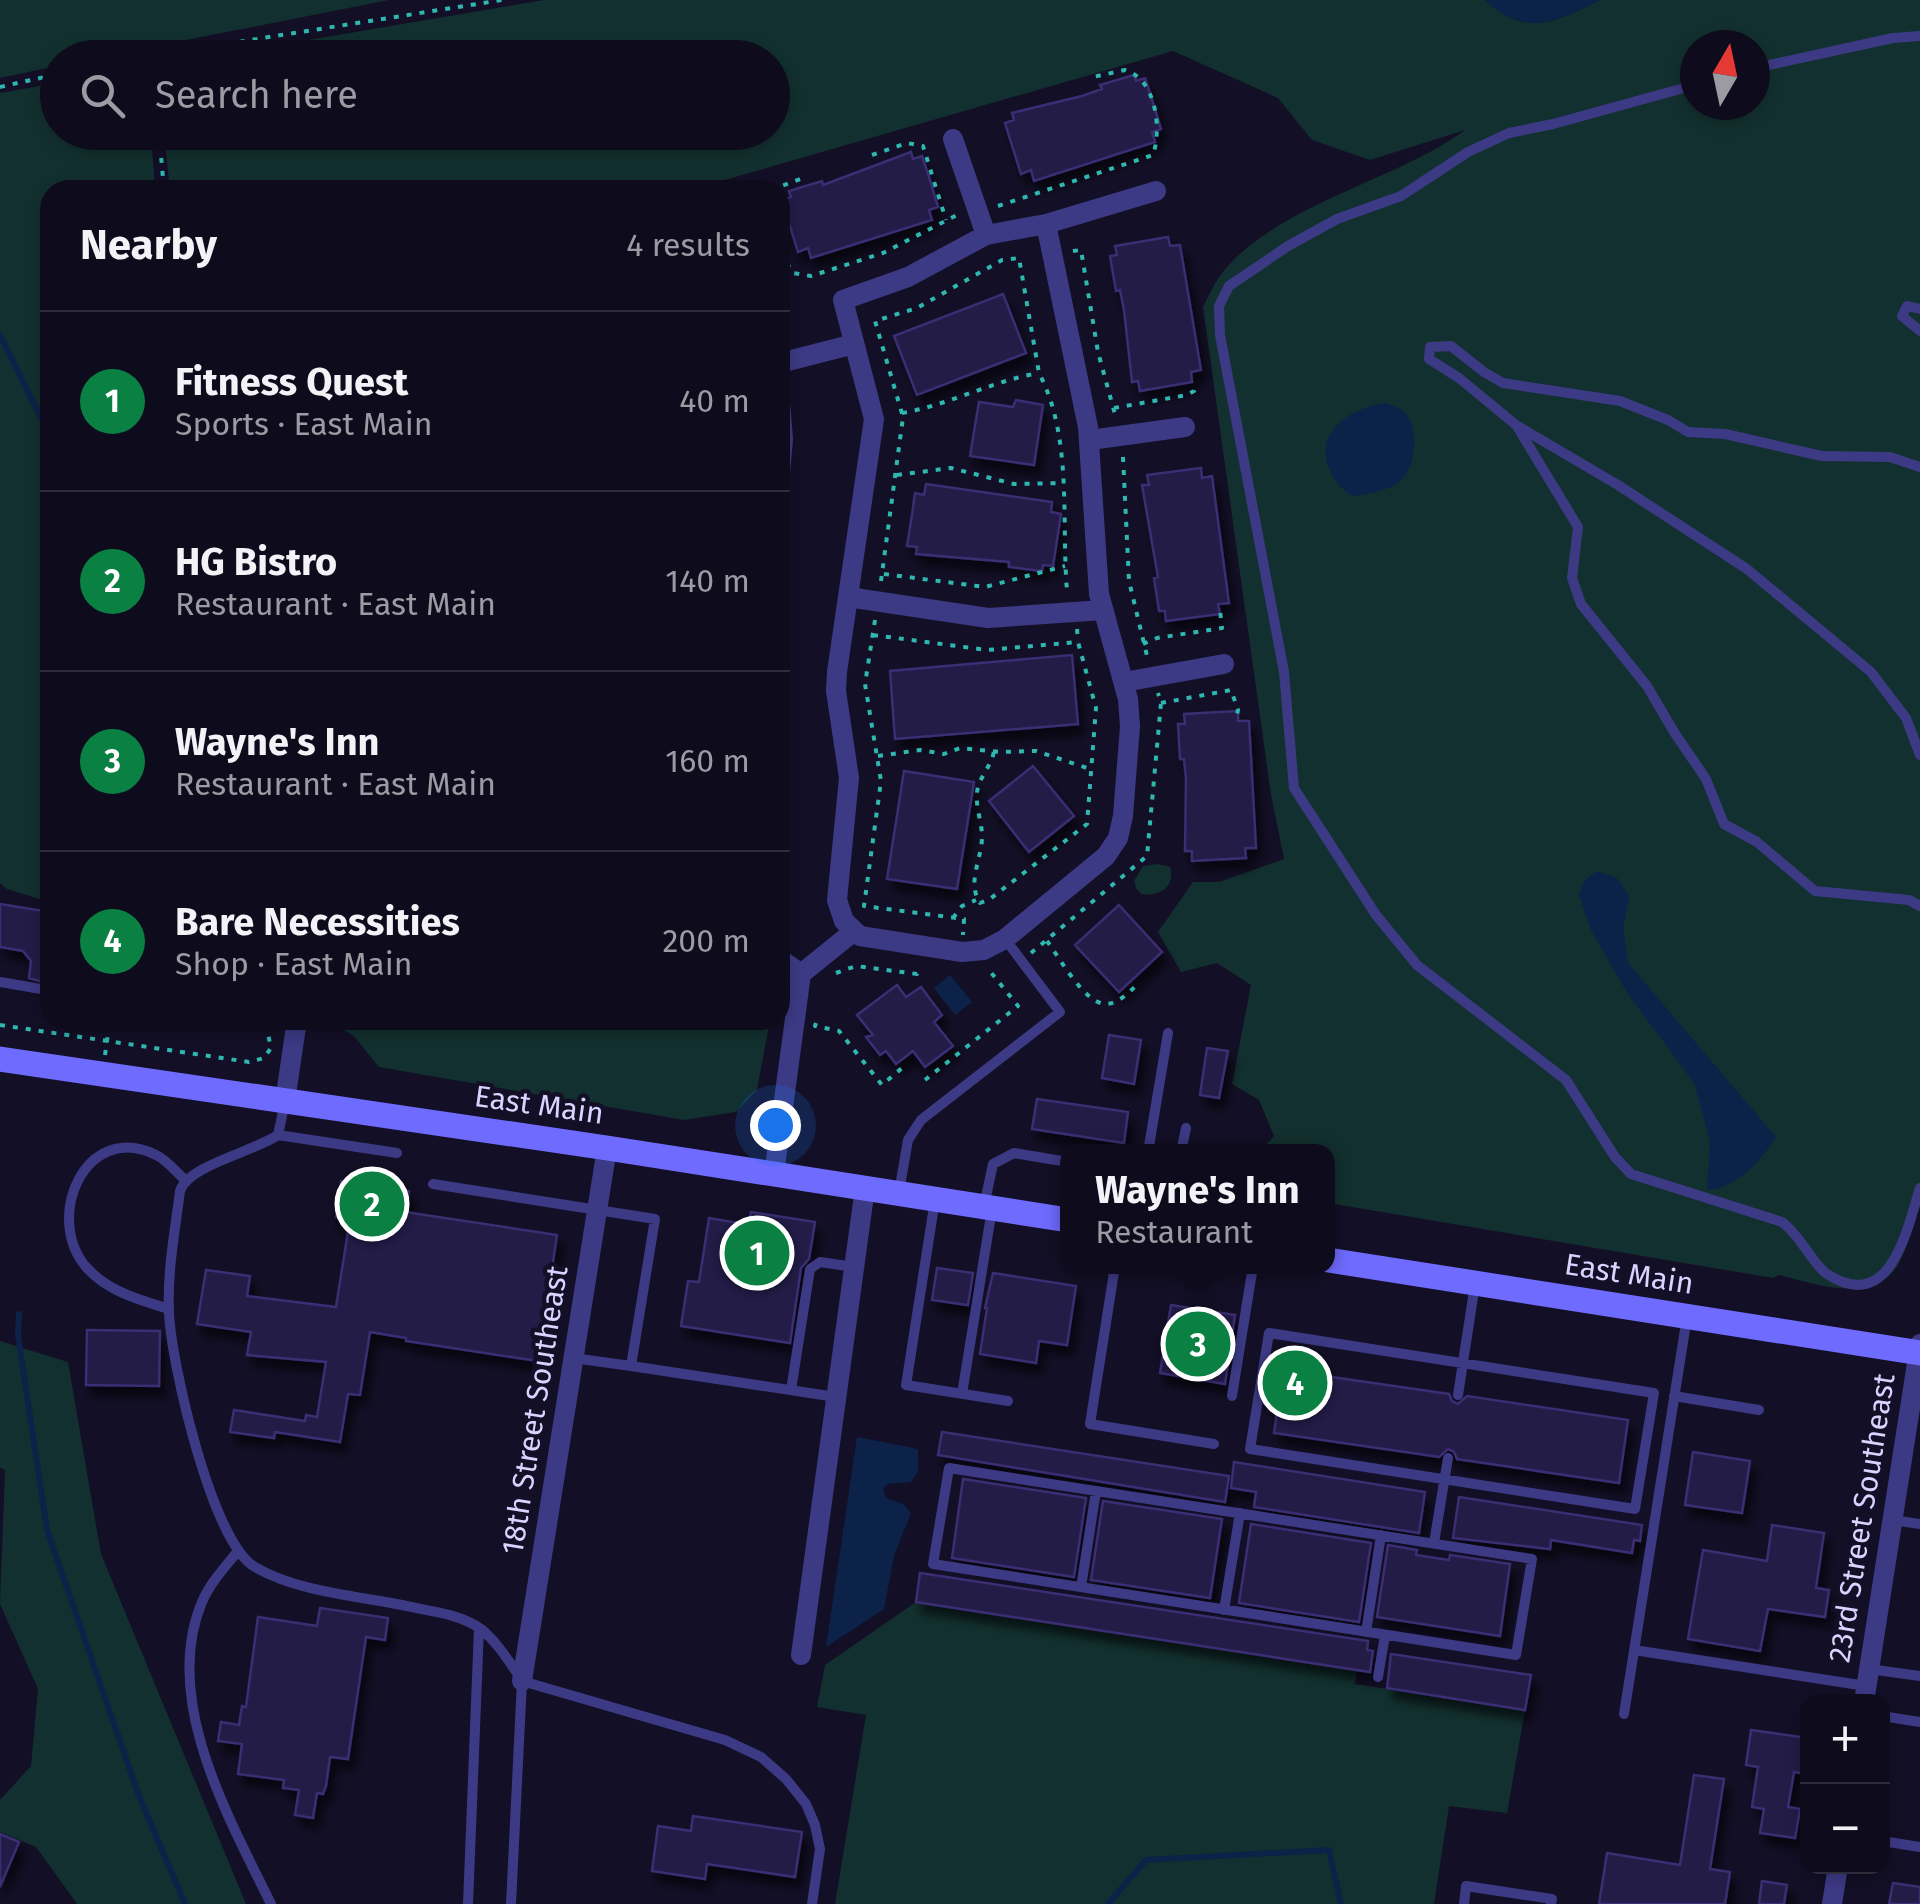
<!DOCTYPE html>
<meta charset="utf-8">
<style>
:root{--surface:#0e0b1c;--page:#1c1929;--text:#f1f3f6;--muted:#9b9ba3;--line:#2e2b3b;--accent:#0b8043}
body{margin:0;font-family:"Fira Sans",sans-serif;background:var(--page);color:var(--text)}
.controls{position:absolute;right:30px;bottom:30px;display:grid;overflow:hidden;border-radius:20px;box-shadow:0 5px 15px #0003}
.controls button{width:90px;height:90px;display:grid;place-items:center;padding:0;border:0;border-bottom:2px solid var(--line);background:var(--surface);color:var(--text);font:50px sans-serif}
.compass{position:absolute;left:1680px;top:30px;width:90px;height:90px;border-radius:50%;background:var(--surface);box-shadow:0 5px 15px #0003;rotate:9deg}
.you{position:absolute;left:775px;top:1125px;width:35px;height:35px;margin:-25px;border:8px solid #fff;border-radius:50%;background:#1a73e8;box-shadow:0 0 0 15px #1a73e833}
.badge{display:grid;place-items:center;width:65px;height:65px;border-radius:50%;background:var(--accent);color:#fff;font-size:32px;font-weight:700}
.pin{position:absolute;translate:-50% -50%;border:5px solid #fff;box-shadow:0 2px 10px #0006}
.popup{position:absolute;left:1060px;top:1144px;width:275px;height:130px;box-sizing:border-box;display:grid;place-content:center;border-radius:20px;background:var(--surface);filter:drop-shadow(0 2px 8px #0005);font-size:32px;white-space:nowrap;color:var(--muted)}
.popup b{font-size:38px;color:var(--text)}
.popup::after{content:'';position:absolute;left:50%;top:100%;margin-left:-20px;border:20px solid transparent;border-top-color:var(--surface)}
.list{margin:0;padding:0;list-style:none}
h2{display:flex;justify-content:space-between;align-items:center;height:130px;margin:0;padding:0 40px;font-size:42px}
h2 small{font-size:32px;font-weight:400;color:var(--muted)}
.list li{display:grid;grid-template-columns:65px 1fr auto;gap:30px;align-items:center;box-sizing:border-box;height:180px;padding:0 40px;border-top:2px solid var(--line)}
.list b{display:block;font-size:38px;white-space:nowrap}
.list p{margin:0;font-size:32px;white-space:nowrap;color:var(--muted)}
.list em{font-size:32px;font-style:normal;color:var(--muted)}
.icon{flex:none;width:55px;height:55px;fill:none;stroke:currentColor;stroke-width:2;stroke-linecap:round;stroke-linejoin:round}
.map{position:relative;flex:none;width:1920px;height:1904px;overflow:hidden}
.search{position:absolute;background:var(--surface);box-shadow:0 5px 15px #0003;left:40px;top:40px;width:750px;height:110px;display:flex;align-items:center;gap:25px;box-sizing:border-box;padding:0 35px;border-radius:55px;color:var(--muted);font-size:38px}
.panel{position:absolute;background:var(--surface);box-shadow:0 5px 15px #0003;left:40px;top:180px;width:750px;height:850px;border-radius:30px}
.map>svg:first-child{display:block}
.green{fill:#12302f;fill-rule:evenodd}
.water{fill:#0c2248}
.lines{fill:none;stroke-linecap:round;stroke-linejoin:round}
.stream{stroke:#0c2248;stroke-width:6}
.building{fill:#241b47;stroke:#3b2d73;stroke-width:2.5;filter:url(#shadow)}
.path{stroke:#2fb8b0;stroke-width:4;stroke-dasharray:5 8;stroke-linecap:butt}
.lane{stroke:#3d3a85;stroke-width:10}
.street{stroke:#3d3a85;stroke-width:20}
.secondary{stroke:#6f6bff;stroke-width:25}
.labels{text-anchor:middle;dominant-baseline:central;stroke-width:9;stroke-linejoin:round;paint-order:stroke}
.street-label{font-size:30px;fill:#d9d4ff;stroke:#130f26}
</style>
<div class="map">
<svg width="1920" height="1904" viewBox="0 0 1920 1904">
<defs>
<filter id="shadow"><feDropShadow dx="5.5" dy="10" stdDeviation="5" flood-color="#0009"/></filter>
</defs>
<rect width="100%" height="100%" fill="#130f26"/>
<path class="green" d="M0,0h389l-289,57 -42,1 -1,8 -57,12z
M544,0h941c40,38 71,22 115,0h320v1202c-7,19 -11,41 -20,59 -22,46 -84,23 -121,14l-6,3 -445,-75v-51l-68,-1 14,-15 -15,-36 -27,-16 19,-99 -34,-22 -36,9 -23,-40 35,-50h26l65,-23 -13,-64 -68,-488c6,-11 11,-24 19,-34 55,-69 174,-92 243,-143l-95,30 -58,-20 -34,-42 -105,-47 -483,139h-520l-6,-57 608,-1v-74l-564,-1zM1695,45h60v60h-60z
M57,83l1,49 93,1 4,57h-105v712l-43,-13 -7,-6v-790z
M1158,864l12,3c6,20 -11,30 -29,27l-5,-6 -2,-7 9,-15z
M770,1020l-13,70 -21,22 -52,8 -305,-53 -25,-31 -25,-15z
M0,1341l68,21 33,192 145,350h-169l-41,-57 -36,-15v-32l31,-34 7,-77 -38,-85 5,-134 -5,-2z
M916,1602l441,67 -2,15 170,26 -18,103 -58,-7 -15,98h-599l31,-189 -49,-8 8,-42z"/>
<path class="water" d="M1485,0h115c-44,22 -75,38 -115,0z
M1385,403c8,2 16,5 21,11 13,15 10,56 -7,68 -12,9 -31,12 -46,14 -14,-8 -19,-15 -25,-30 -13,-36 26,-59 57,-63z
M1597,871l20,7 13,19 -7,29 5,37 148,174c-15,24 -39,51 -69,53l3,-49 -16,-58 -66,-89 -37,-64 -12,-35 5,-14z
M950,975l22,27 -17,13 -21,-27z
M857,1437l57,11 4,2v22l-7,10 -24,2 -4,5 3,9 17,6 8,9 -17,43 -10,53 -58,38z"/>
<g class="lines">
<path class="stream" d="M0,335l50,101
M19,1314l-1,21 29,195 92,266 46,108
M1108,1904l38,-44 183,-10 12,54"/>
</g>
<path class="building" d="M1134,75l2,6 9,-3 4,12 12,39 -9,3 3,10 -121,39 -3,-11 -10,4 -16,-51 9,-3 -2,-7 70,-17 20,-7 -2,-4z
M911,152l2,7 9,-3 7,21 9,30 -9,3 3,10 -121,38 -3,-10 -10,4 -16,-52 9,-3 -2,-6 33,-10 1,4z
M1168,237l2,9 10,-1 21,125 -10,2 1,10 -52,9 -2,-10 -6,1 -8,-72 -4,-20 -4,1 -6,-35 7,-1 -2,-9z
M1003,294l23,59 -109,42 -23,-59z
M1016,400l27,5 -9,60 -64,-9 9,-54 34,5z
M1201,468l1,10 10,-2 17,127 -11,1 2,10 -54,7 -1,-10h-6l-5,-33 4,-1 -16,-92h7l-2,-10z
M926,484l126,18 -1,10 10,2 -8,52 -10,-1 -1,6 -33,-4v-5l-93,-8 1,-7 -10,-1 5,-31 3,-22 9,2z
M1072,655l6,69 -183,15 -5,-68z
M1238,711v10h11l7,127h-11l1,10 -54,3v-10h-7l1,-72 -2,-20h-4l-2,-35h7l-1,-10z
M1033,766l41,50 -45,36 -40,-51z
M904,771l70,11 -17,107 -70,-10z
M0,904l50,8v72l-21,-6 2,-17 -8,-10 -23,-4z
M1119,905l43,47 -43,40 -44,-47z
M897,985l9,12 15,-10 21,28 -8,7 19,24 -28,21 -12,-16 -17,13 -10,-13 -6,4 -14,-18 7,-2 -16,-20z
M1109,1035l32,5 -7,44 -32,-6z
M1207,1048l21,3 -9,47 -19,-3z
M1037,1099l91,13 -4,31 -92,-14z
M341,1181l68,10 -4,21 152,23 -19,126 -132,-20v-3l-36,-6 -10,63 -12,-1 -8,48 -65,-10 -1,6 -44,-6 4,-22 71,11 1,-6 11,2 9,-55 -79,-7 4,-23 -54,-8 9,-54 44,6 -3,20 89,11 14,-88 -14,-2z
M751,1212l64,10 -6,37 -8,9 -11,75 -109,-17 7,-45 11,1 10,-64 40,7z
M937,1268l36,5 -5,32 -36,-5z
M993,1273l83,13 -9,59 -28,-4 -3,22 -56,-9 7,-46h-2z
M1171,1305l64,10 -10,69 -65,-11z
M87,1330l73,1 -1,55 -73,-1z
M1283,1370l166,24 3,7 6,3 9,-8 161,24 -9,63 -162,-24 -3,-7 -6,-3 -9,8 -165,-24z
M942,1432l287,44 -4,26 -287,-47z
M1693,1452l57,9 -8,52 -57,-8z
M1234,1462l191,30 -6,41 -165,-26 2,-15 -25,-4z
M963,1479l123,19 -12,79 -122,-19z
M1459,1497l183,28 -2,16 -6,-1 -2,13 -81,-13 -1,9 -97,-11z
M1103,1501l119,18 -12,79 -119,-18z
M1251,1524l120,19 -12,79 -120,-19z
M1772,1525l52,8 -8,55 13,2 -4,27 -57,-8 -8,42 -72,-12 15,-89 64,11z
M1388,1545l29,5 -1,5 33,5 1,-5 60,9 -10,72 -123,-19z
M920,1573l448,68 -1,9 6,1 -3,21 -454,-70z
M320,1608l68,10 -3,22 -19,-3 -18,122 -18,-2 -4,29 -3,8 -6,-1 -4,25 -18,-3 4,-25 -16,-2 1,-8 -46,-6 4,-30 -24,-3 3,-19 18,3 3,-19 4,1 12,-90 59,9z
M1391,1654l140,21 -6,35 -138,-22z
M1751,1730l57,8v36l-14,-2 -6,35 12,2 -5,29 -35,-5 4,-24 -12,-2 6,-40 -12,-2z
M1694,1775l30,4 -14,90 20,3 -5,32h-126l8,-51 73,12z
M693,1816l109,16 -7,45 -88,-13 -2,15 -53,-8 6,-45 33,5z
M0,1834l19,8 -19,45z
M1762,1881l25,4 -3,19h-25z
M1893,1883l27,4v17h-31z"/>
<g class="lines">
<path class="path" d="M137,58l365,-58
M0,87l58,-13
M159,132l5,58
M872,155l35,-12 16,3 23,74
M771,190l35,-13
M998,206l155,-51c9,-27 3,-76 -28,-85l-32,7
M1073,251l8,-1 17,102 18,66
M780,252l13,21 18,3 72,-23 76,-39
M1114,408l73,-13 7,-4 1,-5
M902,413c47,-8 90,-32 137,-40
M1123,457l6,124 19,79
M897,475l54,-7 63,16 48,-1
M884,574l101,13 80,-21
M881,581l22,-164 -28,-96 42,-13 85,-48 17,-2 20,115c34,65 22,147 28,218
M875,620l-10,64 16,97 -17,125 100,13 -1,16
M1077,629l1,13
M873,635l114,15 91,-8 18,66 -9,116 -97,75 -10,4c-14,-22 3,-45 2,-69 -1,-16 -8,-31 -4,-47 4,-13 14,-23 16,-36
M1143,644l14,-6 65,-10 -2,-18
M1161,703l70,-13 7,20 -2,9
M878,756l42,-6 24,4 16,-6 41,4 35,-1 54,18
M953,918l9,-12 14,-6
M1047,941c12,16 39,65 60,63 13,-1 24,-14 33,-22
M1031,953l116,-97 14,-153 -3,-10
M836,973l20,-7 61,8 1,-8
M816,1023l-1,3 24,5 43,54 20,-17
M0,1025l249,37 15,-4 7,-10 -6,-28
M105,1055l5,-35
M925,1080l93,-74 -29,-36"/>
<path class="lane" d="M1755,68l138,-30 27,-2
M1695,85l-142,39 -44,9 -41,19 -67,44 -64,23 -49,27 -59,40 -10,20 1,29 64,337 10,116 82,127 41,50 149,115 49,77 16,17 151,48c19,14 31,43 45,52 64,41 80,-45 93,-86
M1920,309l-13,-3 -5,10 18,15
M1518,428l60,99 -6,51 9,26 66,82 27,46 32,47 18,45 33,18 58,49 94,9 11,6
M1920,467l-30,-10 -68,-1 -97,-22 -37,-2 -20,-12 -48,-19 -117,-18 -19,-11 -33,-26 -21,1 -1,12 30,19 57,47 102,60 129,84 124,103 35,46 14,37
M0,982l41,7
M285,1102l-7,33c-25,17 -89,30 -98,56 -5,40 -13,81 -11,122 2,49 43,230 86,254 47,27 109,29 161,41 22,4 47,8 65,21 16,13 27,31 38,47
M278,1135l119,18
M1148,1152l20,-119
M1181,1152l5,-24
M433,1184l222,35 -24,147 -58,-8
M899,1192l9,-52 13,-20 139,-108 -55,-73
M935,1200l-29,185 102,16
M984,1206l9,-42 21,-11 54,9
M1115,1266l-25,158 124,20
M1145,1269l1,-3
M169,1309c-29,-9 -60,-17 -82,-41 -44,-49 -2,-148 69,-113 11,5 20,17 29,25
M1269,1333l385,60 -19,116 -385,-60z
M631,1366l205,31
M791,1390l19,-121 10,-7 34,5
M962,1394l30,-185
M1458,1395l17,-111
M1232,1396l21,-130
M1674,1396l85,14
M949,1468l583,91 -16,96 -583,-91z
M1893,1520l27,4
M1434,1543l14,-85
M238,1551c-13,16 -28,32 -36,51 -41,98 27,216 69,302
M1081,1587l15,-96
M1224,1610l16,-97
M1366,1632l15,-97
M1634,1650l232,36
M1869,1669l51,7
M1378,1677l7,-42
M522,1681l203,59 36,17 25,22 20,25 9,21 5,24 -8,55
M1624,1714l63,-397
M1882,1716l38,6
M1882,1841l38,6
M468,1904l11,-276
M511,1904l11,-223
M1464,1904l2,-18 86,13 -1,5"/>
<path class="street" d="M953,139l33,96
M1046,224l42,203 11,167 29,105 2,27 -7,90 -5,22 -12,18 -101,83 -21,11 -22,2 -102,-16 -16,-15 -7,-21 12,-122 -13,-87 1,-19 37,-253 -31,-119 65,-23 78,-42z
M1046,224l110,-33
M780,363l74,-19
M780,402l3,37 -3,34
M1090,440l95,-13
M848,597l140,21 115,-8
M1124,682l100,-18
M780,959l21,15
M285,1101l12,-81
M774,1174l27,-200 52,-42
M801,1655l64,-467
M522,1681l85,-533
M1864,1702l56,-358
M1832,1904l6,-38"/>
<path class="secondary" d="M0,1059l607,89 461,72
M1328,1260l592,93"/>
</g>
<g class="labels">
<g class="street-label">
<text transform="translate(539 1105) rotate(8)">East Main</text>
<text transform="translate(1629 1274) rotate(9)">East Main</text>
<text transform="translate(535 1410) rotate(-81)">18th Street Southeast</text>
<text transform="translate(1862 1518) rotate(-81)">23rd Street Southeast</text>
</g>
</g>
</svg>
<div class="controls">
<button>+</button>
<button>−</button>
</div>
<svg class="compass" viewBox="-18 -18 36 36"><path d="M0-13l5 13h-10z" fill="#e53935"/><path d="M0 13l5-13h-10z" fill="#9b9ba3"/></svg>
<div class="you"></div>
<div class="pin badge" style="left:757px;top:1253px">1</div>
<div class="pin badge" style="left:372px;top:1204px">2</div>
<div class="pin badge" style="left:1198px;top:1344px">3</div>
<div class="popup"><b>Wayne's Inn</b>Restaurant</div>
<div class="pin badge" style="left:1295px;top:1383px">4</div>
<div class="search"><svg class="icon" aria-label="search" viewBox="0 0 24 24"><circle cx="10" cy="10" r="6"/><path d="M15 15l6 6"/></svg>Search here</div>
<section class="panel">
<h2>Nearby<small>4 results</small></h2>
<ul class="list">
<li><span class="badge">1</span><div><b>Fitness Quest</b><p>Sports · East Main</p></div><em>40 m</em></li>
<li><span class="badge">2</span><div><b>HG Bistro</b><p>Restaurant · East Main</p></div><em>140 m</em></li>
<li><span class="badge">3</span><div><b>Wayne's Inn</b><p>Restaurant · East Main</p></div><em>160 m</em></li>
<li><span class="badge">4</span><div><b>Bare Necessities</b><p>Shop · East Main</p></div><em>200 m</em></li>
</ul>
</section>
</div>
